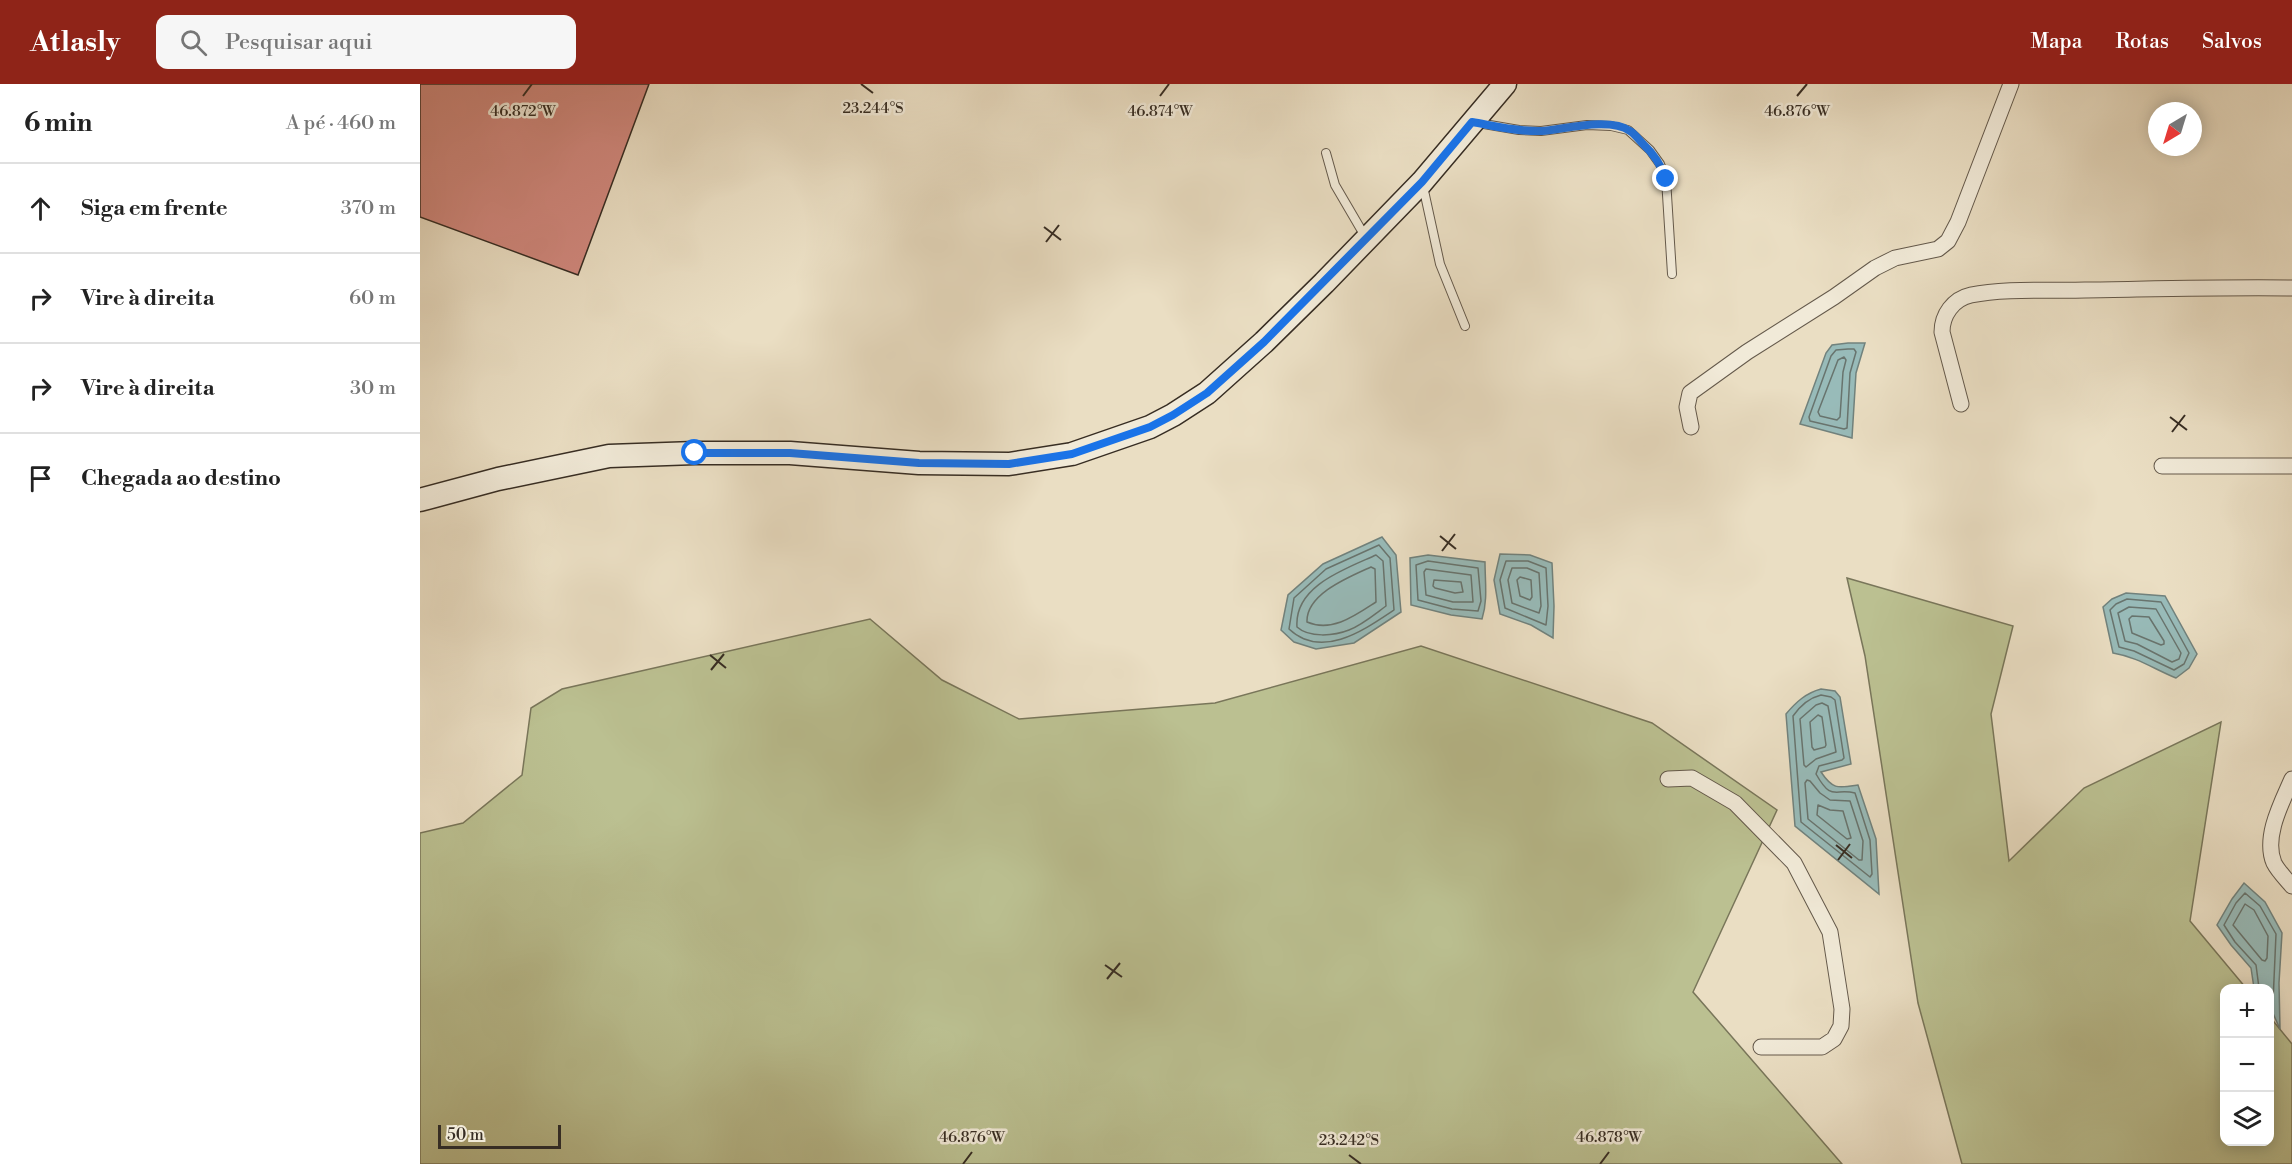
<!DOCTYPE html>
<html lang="pt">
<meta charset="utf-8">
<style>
:root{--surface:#fff;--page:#f6f6f6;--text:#222;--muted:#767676;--line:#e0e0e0;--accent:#8f2418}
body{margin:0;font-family:"Libre Bodoni",serif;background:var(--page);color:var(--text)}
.controls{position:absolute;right:18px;bottom:18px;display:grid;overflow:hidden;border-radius:12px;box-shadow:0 3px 15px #0003}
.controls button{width:54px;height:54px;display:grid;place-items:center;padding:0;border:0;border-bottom:2px solid var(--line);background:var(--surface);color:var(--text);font:30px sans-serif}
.compass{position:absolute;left:1728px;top:18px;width:54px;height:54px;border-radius:50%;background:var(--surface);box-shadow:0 3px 15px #0003;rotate:218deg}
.scale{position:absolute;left:18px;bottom:15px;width:123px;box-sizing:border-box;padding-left:6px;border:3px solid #372d23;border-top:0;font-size:16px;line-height:21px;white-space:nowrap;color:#372d23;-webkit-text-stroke:4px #f1ead8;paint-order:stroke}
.stop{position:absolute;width:18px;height:18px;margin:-14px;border:4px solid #1a73e8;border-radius:50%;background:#fff}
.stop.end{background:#1a73e8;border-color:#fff;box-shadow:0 2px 6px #0008}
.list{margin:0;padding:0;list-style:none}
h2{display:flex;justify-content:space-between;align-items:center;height:78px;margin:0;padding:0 24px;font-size:26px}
h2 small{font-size:20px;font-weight:400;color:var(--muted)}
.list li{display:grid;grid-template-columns:39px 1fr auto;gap:18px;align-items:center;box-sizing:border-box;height:90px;padding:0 24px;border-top:2px solid var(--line)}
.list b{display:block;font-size:22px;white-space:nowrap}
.list em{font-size:20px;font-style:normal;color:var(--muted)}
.icon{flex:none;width:33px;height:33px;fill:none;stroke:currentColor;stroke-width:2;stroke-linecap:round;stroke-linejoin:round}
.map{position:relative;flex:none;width:1872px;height:1080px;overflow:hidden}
header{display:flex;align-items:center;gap:36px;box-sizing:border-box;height:84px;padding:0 30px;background:var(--accent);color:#fff}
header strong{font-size:28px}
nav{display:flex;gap:33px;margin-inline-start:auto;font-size:21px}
.search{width:420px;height:54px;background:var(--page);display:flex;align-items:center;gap:15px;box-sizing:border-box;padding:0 21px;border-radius:12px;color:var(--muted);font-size:22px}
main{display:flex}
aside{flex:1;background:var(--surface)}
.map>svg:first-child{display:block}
.green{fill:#bbc091;stroke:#79765a;stroke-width:1.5}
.water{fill:#98bbb9;stroke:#71827d;stroke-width:1.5}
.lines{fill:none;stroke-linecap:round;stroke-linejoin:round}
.shore{stroke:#68746e;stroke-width:1.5}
.building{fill:#cf877c;stroke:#372d23;stroke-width:1.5}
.lane-casing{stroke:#64594b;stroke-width:10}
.street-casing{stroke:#64594b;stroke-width:17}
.secondary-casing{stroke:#372d23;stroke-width:25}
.lane{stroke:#f1ead8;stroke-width:8}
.street{stroke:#f1ead8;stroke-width:15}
.secondary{stroke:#f1ead8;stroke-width:22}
.route{stroke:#1a73e8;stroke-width:8}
.ticks{fill:none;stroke:#372d23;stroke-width:2}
.ticks-label{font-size:15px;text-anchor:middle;fill:#372d23;stroke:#f1ead8;stroke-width:5;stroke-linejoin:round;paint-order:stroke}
</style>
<header>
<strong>Atlasly</strong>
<div class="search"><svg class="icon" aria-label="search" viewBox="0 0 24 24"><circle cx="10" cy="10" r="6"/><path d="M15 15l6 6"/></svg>Pesquisar aqui</div>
<nav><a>Mapa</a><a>Rotas</a><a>Salvos</a></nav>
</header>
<main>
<aside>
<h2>6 min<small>A pé · 460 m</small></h2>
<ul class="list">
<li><svg class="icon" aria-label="ahead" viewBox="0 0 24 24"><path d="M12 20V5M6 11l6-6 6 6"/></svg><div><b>Siga em frente</b></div><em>370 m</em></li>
<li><svg class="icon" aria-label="right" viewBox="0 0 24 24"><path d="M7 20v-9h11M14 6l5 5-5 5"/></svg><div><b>Vire à direita</b></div><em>60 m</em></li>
<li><svg class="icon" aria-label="right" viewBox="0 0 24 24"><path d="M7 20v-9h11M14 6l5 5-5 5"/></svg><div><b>Vire à direita</b></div><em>30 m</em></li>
<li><svg class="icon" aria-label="arrive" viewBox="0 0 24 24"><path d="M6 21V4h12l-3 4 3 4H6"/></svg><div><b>Chegada ao destino</b></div></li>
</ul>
</aside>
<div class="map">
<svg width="1872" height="1080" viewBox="0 0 1872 1080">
<rect width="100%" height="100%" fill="#eadec3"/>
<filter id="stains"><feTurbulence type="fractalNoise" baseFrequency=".00333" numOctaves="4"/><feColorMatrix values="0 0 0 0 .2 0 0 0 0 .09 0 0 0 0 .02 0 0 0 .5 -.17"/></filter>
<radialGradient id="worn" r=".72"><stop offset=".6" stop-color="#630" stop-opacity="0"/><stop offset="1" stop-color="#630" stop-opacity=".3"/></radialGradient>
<path class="green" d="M1427,494l166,48 -22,88 18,147 75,-73 137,-66 -31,199 56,67h-22v154h46v-125l22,27v120h-330l-44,-161 -53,-347z
M450,535l72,61 77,39 196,-16 206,-57 231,77 125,87 -84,182 149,172h-1422v-331l43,-10 59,-48 9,-67 31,-19z"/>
<path class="water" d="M1428,259h17l-9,30 -4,65 -52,-14 26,-71 6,-8z
M962,453l14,18 5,57 -47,31 -38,6 -22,-7 -13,-12 7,-35 35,-31z
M1080,470l30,1 22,8 2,43 -1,32 -22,-13 -31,-11 -6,-34z
M1008,471l57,7c0,20 3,38 -3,57l-31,-4 -40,-10 -1,-47z
M1706,509l39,3 32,58 -8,14 -13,10c-22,-9 -39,-21 -63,-25l-10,-46 9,-8z
M1401,605l14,2 5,6 11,67 -30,8c12,18 17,16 37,13l18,54 3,55 -84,-68 -9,-112c10,-12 20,-21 35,-25z
M1824,799l21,19 17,31 -3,50 1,46 -9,-20h-1v-21h-16l-3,-20 -20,-23 -14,-20 15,-26z"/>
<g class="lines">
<path class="shore" d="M1428,265h6l2,3 -6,21 -3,55 -3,1 -34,-8 -1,-4 22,-61 5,-6z
M1424,273l2,3 -3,12 -3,45 -3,3 -17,-4 -2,-4 20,-52z
M959,461l11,13 4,52c-30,20 -72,50 -105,19l5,-31 32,-29z
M956,471l7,6 3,45c-11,8 -24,19 -37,24 -15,6 -40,8 -52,-3 -3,-41 48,-58 79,-72z
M1008,477l50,7 3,33 -3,10 -26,-2 -34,-9 -2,-35z
M1086,477h22l18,7 2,38 -2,19 -41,-17 -5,-28z
M951,483l4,2 1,33c-20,13 -44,31 -69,20 -1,-28 42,-45 64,-55z
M1092,484h15l12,5 2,33 -2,7 -27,-10 -4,-23z
M1006,485l45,6 2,27h-20l-27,-7 -2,-23z
M1100,493l11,3 1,17 -2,3 -10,-4 -3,-16z
M1014,496l27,2 2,10 -8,1 -20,-5 -2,-2z
M1707,515l34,3 28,51 -5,11 -10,6 -40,-19 -15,-4 -9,-37 6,-6z
M1709,523l27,2 25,44 -2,6 -7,3 -35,-18 -12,-3 -7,-28z
M1712,532l17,1 15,24v3l-3,1 -29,-12 -3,-14z
M1401,611l10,2 4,3 9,58 -2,2 -23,6 -3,8c16,28 18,14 39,19l15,47 2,34 -2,3 -69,-55 -8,-106c7,-10 16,-18 28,-21z
M1402,619l6,3 8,46 -20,7 -10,8 -2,-2 -4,-46 16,-14z
M1398,631l4,2 4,28 -1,2 -11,3 -2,-3 -2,-25z
M1387,696l3,1 10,12 10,7 20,1 13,40 -1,19h-3l-51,-41 -3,-36z
M1398,721l12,5 13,1 8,27 -4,1 -30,-24z
M1825,820l9,6 14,26 -1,22 -2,3 -3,-1 -29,-35z
M1839,904l-3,-23 -21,-23 -11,-17 12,-22 9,-10 15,13 16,28 -3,68 -3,3"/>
</g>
<path class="building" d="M0,0h229l-71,191 -158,-58z"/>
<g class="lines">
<defs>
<path id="lane" d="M1058,39l41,7 22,1 46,-6 24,1 17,4 22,20 10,14 6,15 6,95
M906,69l9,32 31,53
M1003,102l17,78 25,62"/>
<path id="street" d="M1541,320l-19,-72c0,-17 11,-33 29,-37 33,-7 79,-4 114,-5 69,-1 138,-3 207,-2
M1271,343l-4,-20 3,-14 57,-41 87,-55 41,-29 20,-10 43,-9 10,-8 10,-19 53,-138
M1742,382h130
M1248,695l24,-1 43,25 59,60 36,69 12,77 -1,17 -7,13 -12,8h-61
M1872,695c-10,23 -29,58 -18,84 4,8 12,16 18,23"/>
<path id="secondary" d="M0,416l78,-21 111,-23 86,-3h95l129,10 90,1 63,-10 78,-27 23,-12 34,-22 57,-51 60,-59 98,-101 83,-98"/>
</defs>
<use href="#lane" class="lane-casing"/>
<use href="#street" class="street-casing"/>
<use href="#secondary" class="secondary-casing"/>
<use href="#lane" class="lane"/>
<use href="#street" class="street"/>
<use href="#secondary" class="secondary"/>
</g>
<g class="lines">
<path class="route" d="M275,369h95l129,10 90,1 63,-10 78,-27 23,-12 34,-22 57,-51 158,-160 50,-60c23,4 47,10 70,9 23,-2 68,-14 88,0 5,3 9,9 13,13 11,10 18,21 23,35"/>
</g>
<path class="ticks" d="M441,0l12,9M103,12l9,-12M740,12l9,-12M1377,12l10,-12M624,143l17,13M626,158l13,-17M1750,333l17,13M1752,348l13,-17M1020,452l16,13M1022,467l13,-17M290,571l16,13M291,586l13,-16M1416,761l16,13M1418,776l12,-16M685,881l17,12M687,895l13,-16M929,1071l12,9M543,1080l9,-12M1180,1080l9,-12"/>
<g class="ticks-label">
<text x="453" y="29">23.244°S</text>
<text x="103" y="32">46.872°W</text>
<text x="740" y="32">46.874°W</text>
<text x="1377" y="32">46.876°W</text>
<text x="552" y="1058">46.876°W</text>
<text x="1189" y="1058">46.878°W</text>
<text x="929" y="1061">23.242°S</text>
</g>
<rect width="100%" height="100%" filter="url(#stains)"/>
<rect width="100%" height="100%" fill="url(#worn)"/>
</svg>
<div class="controls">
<button>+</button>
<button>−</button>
<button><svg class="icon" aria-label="layers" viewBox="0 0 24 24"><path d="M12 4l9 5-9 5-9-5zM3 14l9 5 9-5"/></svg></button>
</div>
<svg class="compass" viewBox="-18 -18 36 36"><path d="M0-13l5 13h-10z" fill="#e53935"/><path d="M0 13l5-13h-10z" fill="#767676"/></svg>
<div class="scale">50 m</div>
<div class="stop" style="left:275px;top:369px"></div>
<div class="stop end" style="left:1246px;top:95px"></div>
</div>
</main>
